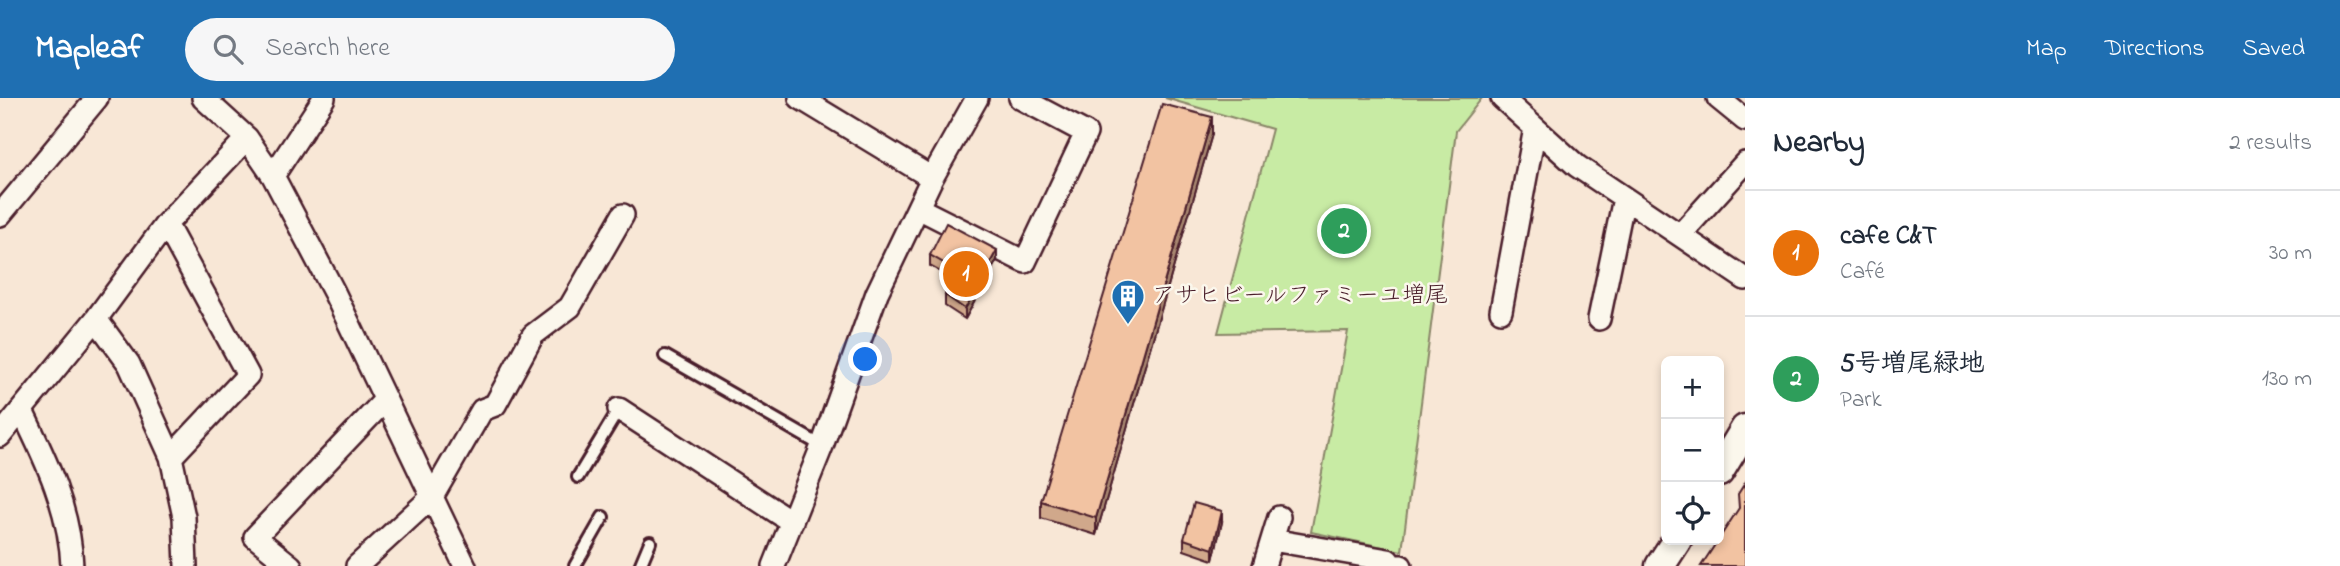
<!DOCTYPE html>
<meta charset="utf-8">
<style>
:root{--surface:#fff;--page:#f6f6f7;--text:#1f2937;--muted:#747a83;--line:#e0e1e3;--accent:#1f6fb2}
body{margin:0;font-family:"Indie Flower","Klee One",sans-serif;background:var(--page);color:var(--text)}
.controls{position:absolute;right:21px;bottom:21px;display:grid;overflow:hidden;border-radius:10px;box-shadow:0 4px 10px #0003}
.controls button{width:63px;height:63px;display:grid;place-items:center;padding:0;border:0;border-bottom:2px solid var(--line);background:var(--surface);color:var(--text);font:35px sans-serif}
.you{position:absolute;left:866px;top:262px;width:24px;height:24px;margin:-18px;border:5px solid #fff;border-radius:50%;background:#1a73e8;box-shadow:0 0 0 10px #1a73e833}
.badge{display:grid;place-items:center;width:46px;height:46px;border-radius:50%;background:var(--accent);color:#fff;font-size:23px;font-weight:700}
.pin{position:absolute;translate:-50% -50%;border:4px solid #fff;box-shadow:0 2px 7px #0006}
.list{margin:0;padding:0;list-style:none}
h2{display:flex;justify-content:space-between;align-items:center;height:91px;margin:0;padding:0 28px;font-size:30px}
h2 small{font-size:23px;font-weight:400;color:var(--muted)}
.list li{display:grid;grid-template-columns:46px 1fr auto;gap:21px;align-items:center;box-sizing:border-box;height:126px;padding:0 28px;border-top:2px solid var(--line)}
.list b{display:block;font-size:26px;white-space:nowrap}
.list p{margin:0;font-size:23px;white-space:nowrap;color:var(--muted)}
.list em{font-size:23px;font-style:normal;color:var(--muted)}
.icon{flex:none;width:38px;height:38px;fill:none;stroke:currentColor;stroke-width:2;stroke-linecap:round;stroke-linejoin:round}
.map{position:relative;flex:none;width:1745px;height:468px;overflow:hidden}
header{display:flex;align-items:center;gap:42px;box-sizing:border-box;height:98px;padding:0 35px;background:var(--accent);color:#fff}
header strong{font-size:33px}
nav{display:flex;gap:38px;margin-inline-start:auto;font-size:24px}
.search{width:490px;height:63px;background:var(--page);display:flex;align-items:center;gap:18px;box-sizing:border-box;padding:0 24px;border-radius:38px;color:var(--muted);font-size:26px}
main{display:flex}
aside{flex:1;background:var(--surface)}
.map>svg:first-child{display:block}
.green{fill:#c8eba4;stroke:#898568;stroke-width:2}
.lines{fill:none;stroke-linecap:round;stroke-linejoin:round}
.service-casing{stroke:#4a1f2b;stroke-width:16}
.minor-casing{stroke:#4a1f2b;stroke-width:26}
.tertiary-casing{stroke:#4a1f2b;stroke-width:33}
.service{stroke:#fbf7ec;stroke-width:10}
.minor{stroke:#fbf7ec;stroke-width:21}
.tertiary{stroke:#fbf7ec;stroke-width:28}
.wall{fill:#d0a88b;stroke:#4a1f2b;stroke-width:2}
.shaded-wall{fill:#a98871;stroke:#4a1f2b;stroke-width:2}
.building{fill:#f2c3a2;stroke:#4a1f2b;stroke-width:2}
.labels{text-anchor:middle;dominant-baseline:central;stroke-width:5;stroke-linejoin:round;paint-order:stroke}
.poi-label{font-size:23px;fill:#4a1f2b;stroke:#fbf7ec;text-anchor:start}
</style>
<header>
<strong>Mapleaf</strong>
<div class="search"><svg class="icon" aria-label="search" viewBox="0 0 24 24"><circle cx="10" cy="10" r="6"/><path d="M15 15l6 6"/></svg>Search here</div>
<nav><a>Map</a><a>Directions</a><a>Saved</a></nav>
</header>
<main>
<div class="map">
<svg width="1745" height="468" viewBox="0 0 1745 468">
<rect width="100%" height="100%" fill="#f8e7d6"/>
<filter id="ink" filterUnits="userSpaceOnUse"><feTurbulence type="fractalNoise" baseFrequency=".0143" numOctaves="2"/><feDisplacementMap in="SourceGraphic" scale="14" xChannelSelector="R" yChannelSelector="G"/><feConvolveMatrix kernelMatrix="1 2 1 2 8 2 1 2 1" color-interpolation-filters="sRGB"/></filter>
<g filter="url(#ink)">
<path class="green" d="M1165,0h317l-26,33 -54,420 -91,-19 37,-201 -130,2 54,-204z"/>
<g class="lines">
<defs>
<path id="service" d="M665,258l157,90
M578,379l41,-68
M575,468l28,-49
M640,468l10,-24"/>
<path id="minor" d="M203,0l44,40 26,38 61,116 131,274
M800,0l132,80
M1502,0l75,68 168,113
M1718,0l27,22
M273,78l51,-78
M918,110l107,54 61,-129 -66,-35
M0,117l97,-117
M166,126l82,151 -77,82
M1680,137l65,-72
M1501,213l34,-183
M96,221l33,45 42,93 13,60 2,49
M1599,221l25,-121
M619,311l173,113
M22,313c24,49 48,99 50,155
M0,338l96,-117 70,-95 81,-86
M1272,442l116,20 3,5 10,1
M291,468l-36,-29 130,-137
M357,468l75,-69 50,-87 13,-5 38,-70 37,-28 53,-92
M774,468l48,-120 55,-153 55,-115 45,-80
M1264,468l15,-49"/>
<path id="tertiary" d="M1719,374l26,-43
M1660,468l17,-26"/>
</defs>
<use href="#service" class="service-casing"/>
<use href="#minor" class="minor-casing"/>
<use href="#tertiary" class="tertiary-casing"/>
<use href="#service" class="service"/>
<use href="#minor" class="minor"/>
<use href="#tertiary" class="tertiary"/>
</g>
<path class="wall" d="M1212,36l-116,401 -55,-17v-17z
M930,157l67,5 -32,59 -20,-13v-11l8,-16 -23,-13z
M1222,424l-9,38 -29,-10v-11z"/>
<path class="shaded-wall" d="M1212,19v17l-116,401v-17z
M997,152v10l-32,59v-10z
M1222,413v11l-9,38v-11z"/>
<path class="building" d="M1162,6l50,13 -116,401 -55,-17z
M946,125l51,27 -32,59 -20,-14 12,-24 -27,-16z
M1745,385v83h-44l38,-58 -1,-14z
M1194,405l28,8 -9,38 -29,-10z"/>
</g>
<defs>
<symbol id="building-pin" viewBox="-11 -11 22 30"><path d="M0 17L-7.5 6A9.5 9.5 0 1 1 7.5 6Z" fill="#1f6fb2" stroke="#fbf7ec"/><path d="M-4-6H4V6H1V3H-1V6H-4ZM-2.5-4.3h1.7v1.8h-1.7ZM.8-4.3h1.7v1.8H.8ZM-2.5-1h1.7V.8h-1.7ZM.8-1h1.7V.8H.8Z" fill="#fff"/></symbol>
</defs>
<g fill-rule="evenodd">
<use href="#building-pin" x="1109" y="179" width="38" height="52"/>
</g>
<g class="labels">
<g class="poi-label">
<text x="1152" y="198">アサヒビールファミーユ増尾</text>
</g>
</g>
</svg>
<div class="controls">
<button>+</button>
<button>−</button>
<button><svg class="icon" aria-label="locate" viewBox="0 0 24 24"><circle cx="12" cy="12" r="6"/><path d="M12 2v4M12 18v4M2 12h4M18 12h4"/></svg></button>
</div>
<div class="you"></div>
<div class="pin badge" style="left:966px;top:176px;background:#e8710a">1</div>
<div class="pin badge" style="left:1344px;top:133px;background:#2e9e5b">2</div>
</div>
<aside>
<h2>Nearby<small>2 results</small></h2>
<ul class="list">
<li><span class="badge" style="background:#e8710a">1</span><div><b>cafe C&amp;T</b><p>Café</p></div><em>30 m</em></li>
<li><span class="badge" style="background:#2e9e5b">2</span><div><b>5号増尾緑地</b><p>Park</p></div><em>130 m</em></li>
</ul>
</aside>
</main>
